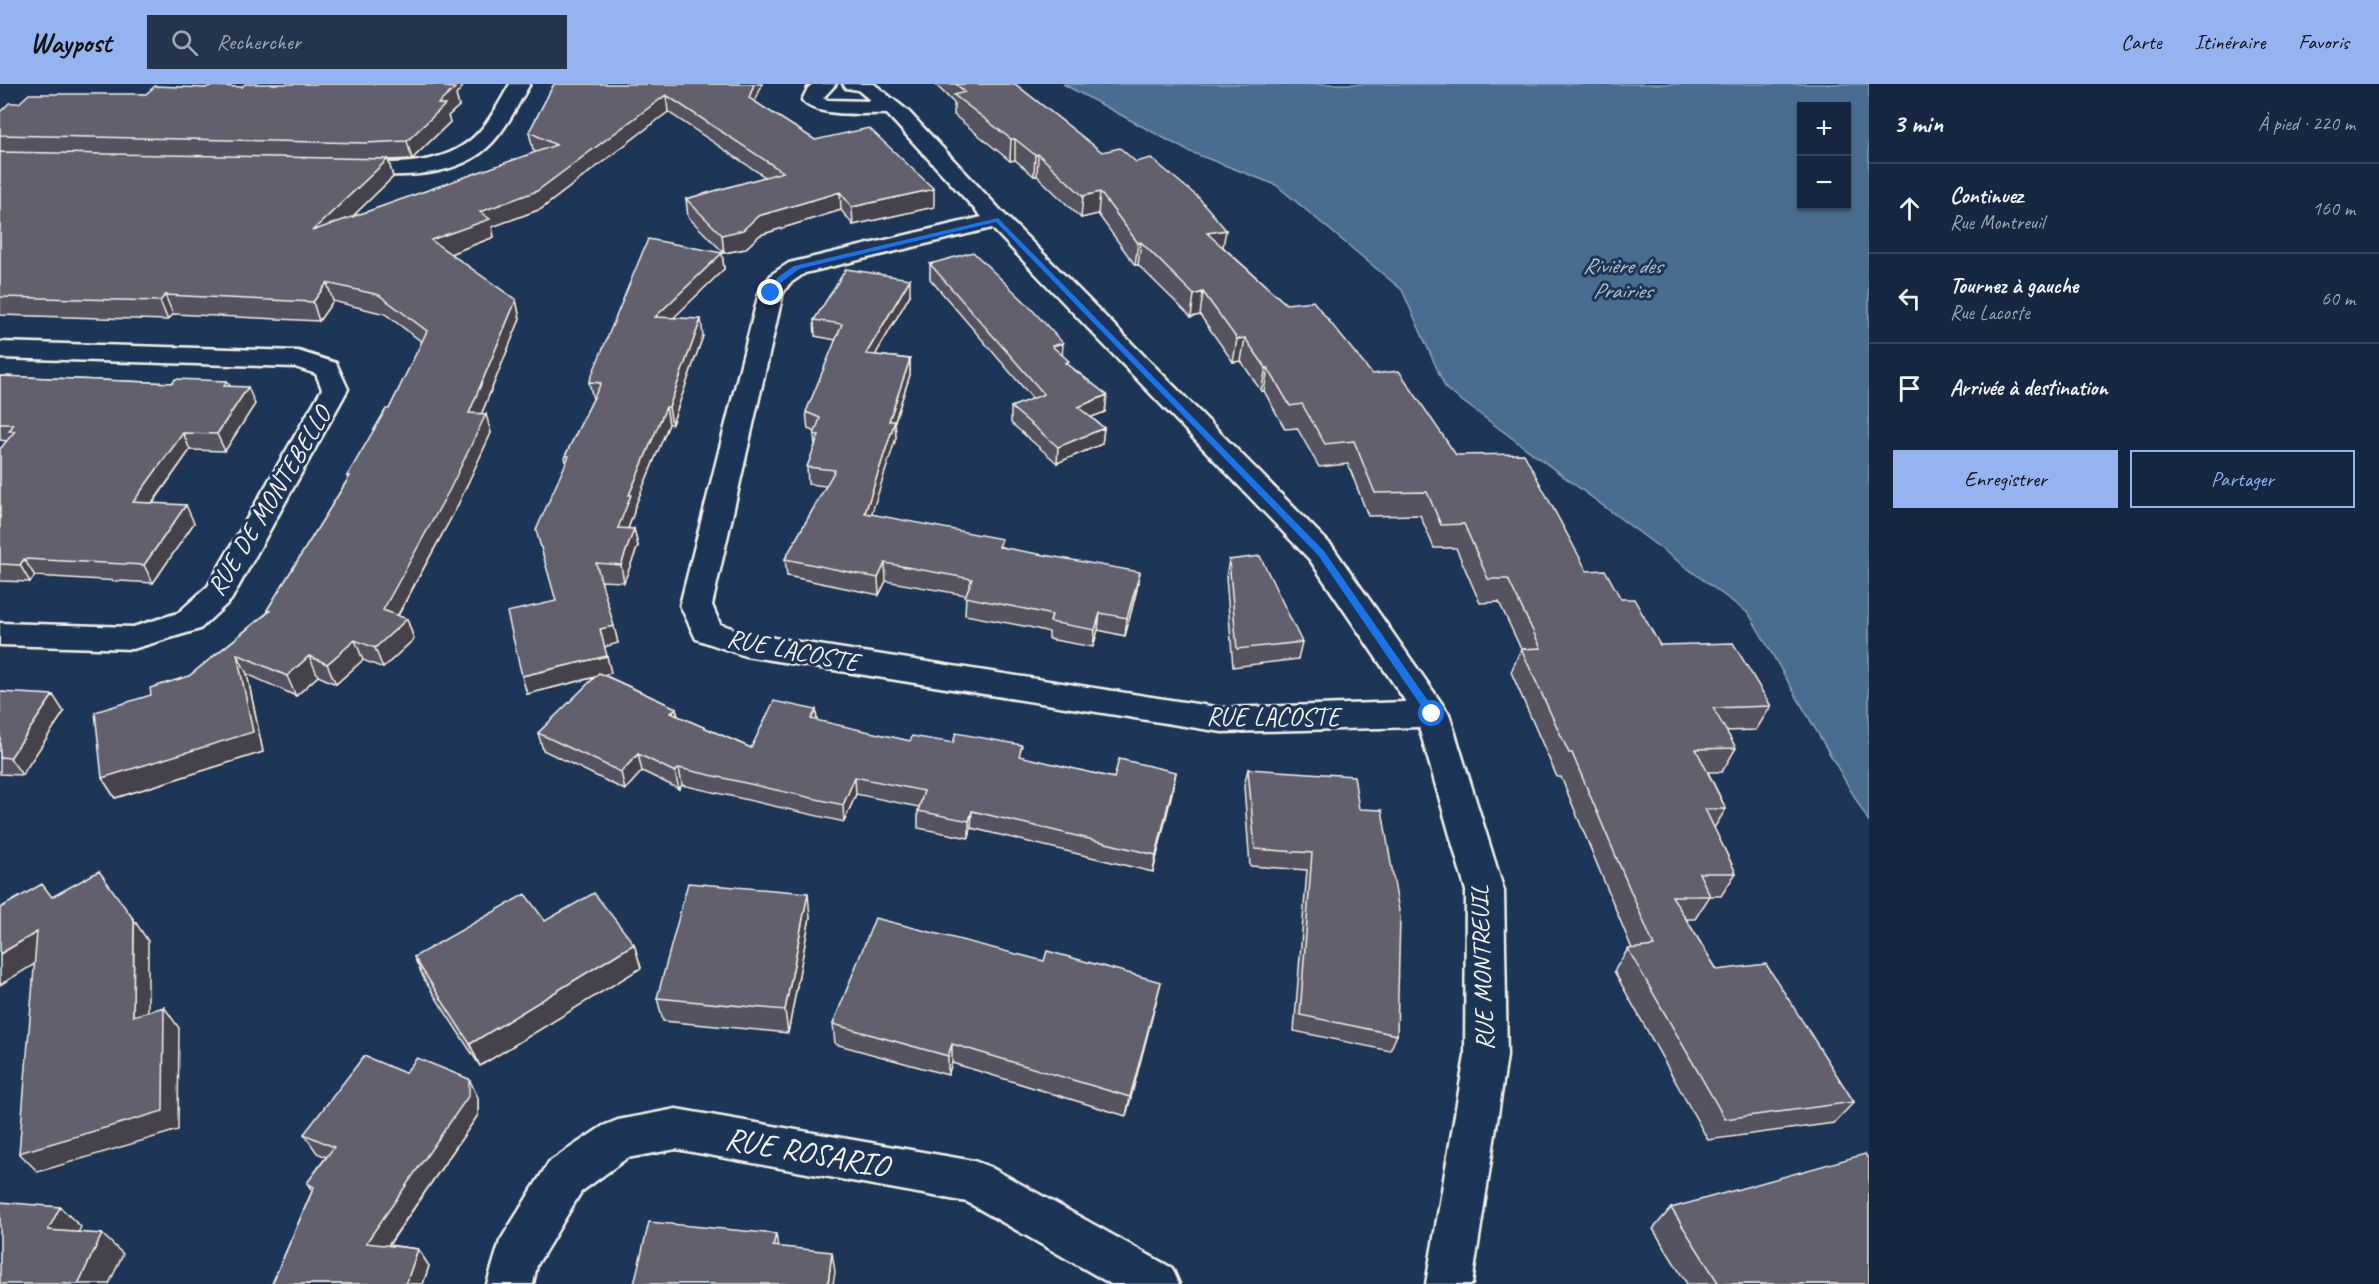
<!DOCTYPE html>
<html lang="fr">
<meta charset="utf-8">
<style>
:root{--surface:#162841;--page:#23344c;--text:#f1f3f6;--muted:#9ea6b1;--line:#35445a;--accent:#95b2f1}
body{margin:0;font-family:Caveat,sans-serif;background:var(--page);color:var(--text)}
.controls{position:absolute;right:18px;top:18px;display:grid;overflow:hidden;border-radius:0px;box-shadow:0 2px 4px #0004}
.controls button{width:54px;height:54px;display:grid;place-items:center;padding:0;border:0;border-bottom:2px solid var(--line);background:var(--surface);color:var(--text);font:30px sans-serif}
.stop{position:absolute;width:18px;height:18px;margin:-14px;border:4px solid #1a73e8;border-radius:50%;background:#fff}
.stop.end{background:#1a73e8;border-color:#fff;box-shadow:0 2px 6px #0008}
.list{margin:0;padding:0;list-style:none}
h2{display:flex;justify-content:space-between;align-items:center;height:78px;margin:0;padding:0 24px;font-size:26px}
h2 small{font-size:20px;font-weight:400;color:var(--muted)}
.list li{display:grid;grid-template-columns:39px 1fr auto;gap:18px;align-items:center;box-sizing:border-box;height:90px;padding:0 24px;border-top:2px solid var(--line)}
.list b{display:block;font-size:22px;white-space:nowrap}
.list p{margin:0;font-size:20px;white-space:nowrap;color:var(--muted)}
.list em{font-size:20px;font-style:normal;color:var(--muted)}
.actions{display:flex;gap:12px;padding:18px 24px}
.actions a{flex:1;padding:14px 0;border:2px solid var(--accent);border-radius:0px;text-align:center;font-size:21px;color:var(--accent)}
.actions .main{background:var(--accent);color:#111}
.icon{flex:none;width:33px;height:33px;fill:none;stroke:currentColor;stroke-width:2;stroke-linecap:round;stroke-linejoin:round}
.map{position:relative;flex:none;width:1869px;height:1200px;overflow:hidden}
header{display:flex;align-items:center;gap:36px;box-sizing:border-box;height:84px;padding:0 30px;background:var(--accent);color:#111}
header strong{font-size:28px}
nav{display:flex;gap:33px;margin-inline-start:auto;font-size:21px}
.search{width:420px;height:54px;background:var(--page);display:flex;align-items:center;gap:15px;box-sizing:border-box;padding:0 21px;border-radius:0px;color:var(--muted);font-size:22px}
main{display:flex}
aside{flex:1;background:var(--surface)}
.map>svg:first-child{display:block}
.water{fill:#486d90;stroke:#8da2b3;stroke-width:1.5;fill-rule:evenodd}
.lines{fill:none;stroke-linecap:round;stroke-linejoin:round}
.minor-casing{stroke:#f4f1e8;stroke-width:5}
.minor{fill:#1d3557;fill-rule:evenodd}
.wall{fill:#54535e;stroke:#f4f1e8;stroke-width:1.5}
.shaded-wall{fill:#45434c;stroke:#f4f1e8;stroke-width:1.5}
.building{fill:#62606d;stroke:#f4f1e8;stroke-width:1.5}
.route{fill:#1a73e8}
.labels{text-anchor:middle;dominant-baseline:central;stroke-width:6;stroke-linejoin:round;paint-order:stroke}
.far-water-label{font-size:22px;font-style:italic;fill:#b8c3c9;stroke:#1d3557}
.street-label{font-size:26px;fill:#f4f1e8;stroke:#1d3557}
.near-street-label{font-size:32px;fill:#f4f1e8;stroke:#1d3557}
</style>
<header>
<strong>Waypost</strong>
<div class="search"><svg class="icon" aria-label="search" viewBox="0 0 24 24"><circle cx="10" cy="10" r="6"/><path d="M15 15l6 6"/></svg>Rechercher</div>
<nav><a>Carte</a><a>Itinéraire</a><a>Favoris</a></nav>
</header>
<main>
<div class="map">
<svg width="1869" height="1200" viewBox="0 0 1869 1200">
<rect width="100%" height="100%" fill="#1d3557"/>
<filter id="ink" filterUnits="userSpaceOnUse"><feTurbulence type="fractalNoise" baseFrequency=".0167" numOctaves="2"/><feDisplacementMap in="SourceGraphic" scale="12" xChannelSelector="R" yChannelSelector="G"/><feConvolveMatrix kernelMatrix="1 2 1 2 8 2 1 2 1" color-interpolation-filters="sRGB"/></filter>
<g filter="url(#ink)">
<path class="water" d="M1063,0h806v738l-120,-208 -303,-225 -44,-99 -126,-105 -88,-34zM1802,22h44v100h-44z"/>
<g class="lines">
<defs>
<path id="minor" d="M510,0h20c-12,20 -22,42 -38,59 -36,38 -98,33 -146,31l-8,-1 -3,-5 3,-5 8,-1c44,1 97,7 131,-28 14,-14 23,-33 33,-50z
M813,0h23l-13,14 5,2 43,1 -13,-11 -12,-2 -3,-4h31l34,27 97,104 327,331 117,168 55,177 3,165 -35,228h-46l39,-228 1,-165 -47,-164 -197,5 -477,-76 -49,-17 -16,-34 79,-312 13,-19 17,-11 193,-46 -95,-103c-21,-1 -72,4 -85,-14l6,-12zM992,144l318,332 96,142 -184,6 -473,-74 -29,-10 -8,-19 71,-312 6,-9 16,-11z
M0,258l298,9 38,12 12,26 -117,211 -31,29 -67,20 -133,-4v-22l133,4 45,-14 30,-27 114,-197 -6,-15 -21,-7 -295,-9z
M676,1025l298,52 16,6 182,101 7,16h-68l-144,-82 -291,-53 -49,9 -46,34 -44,73 -4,19h-46l13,-43 49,-79 54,-36 15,-6z"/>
</defs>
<use href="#minor" class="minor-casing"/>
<use href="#minor" class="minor"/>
</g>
<path class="wall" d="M935,0h80l208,163 63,57 86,70 84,81 131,116 34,28 39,46 111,61 -15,24 -30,1 10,17 -14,24h-14l18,37 -12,19 22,45 -15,23h-11l-15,23h-9l31,51 137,132 -20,21 -126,17 -94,-169 14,-22h4l-71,-172h-4l-46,-105 10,-23 -22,-47 -19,1 -24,-55h-22l-14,-33 -52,1 -20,-52 -29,3 -22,-39 -12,1 -21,-38h-3l-20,-30 -8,1 -33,-47 -9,2 -53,-52h-3l-37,-51 -17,4 -44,-42h-3l-19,-16 -5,1 -56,-46v-12z
M553,2l202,16 60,38 119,67 -81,18 -12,-15 -81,25 -15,14 -21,4 -36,-36 -2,-18 79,-22 -97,-65 -127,97 -49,18 2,10 -44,17 66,46 4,19 -38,94 9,20 -35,76 -58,107 9,3 7,20 -31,29 -20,-8 -27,24 -18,-8 -22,20 -49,-22 16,78 -148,46 -13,-20 49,-83 38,-19 79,-64 -1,-2 81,-131 -1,-3 42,-67 33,-67 -37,-28 -52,-13 -14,20 -146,-7 -5,6 -168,-5v-203l19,-9 127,-9 60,-6 250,7 3,11 -11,10 2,6 -38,37 -24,1 5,17 -41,40 184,-65 -3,-2 -4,-18z
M722,169l2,16 -51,49 30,18 -31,88h-3l-35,85v3l-6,17h6l4,17 -14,36 -23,-1 17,62 -14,3 7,27 -7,2 72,33 2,8 73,32 65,-38 1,11 93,20 111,16 93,21 62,-6 -23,100 -182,-44 -2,10 -51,-10v-17l1,-4 -63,-13 -12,28 -162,-37 -3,4 -37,-18 -17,19 -82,-40 -5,-17 58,-56 -69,17 -5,-18 34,-75 10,-138 -1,-7 28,-57 -4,-17z
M930,180l132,91 7,10 38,30 -2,17 -14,5 13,11 -2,16 -45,19 -46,-40v-16l22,-8 -103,-120z
M910,211l-35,60 35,4v16l-15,46 1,17 -25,76 131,33 135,42 -12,47 -27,-6 -5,17 -44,-8v-7l-20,-5 -64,-12 1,-20 -80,-14 -7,14 -92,-19 -2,-17 41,-73 -18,-2 -1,-17 8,-21 -1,-11 1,-3 -7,-3 -2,-17 30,-72 -21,-4 -1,-16z
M0,292l173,7 54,-2 3,5 25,18 -30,47 -35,-1 -37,53 41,20 -41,60 -118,-7 -5,6 -30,-1v-132l7,-8 -7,-1z
M1229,476l73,82 -4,17 -65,8 -7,-90z
M0,607l64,21 -42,63 -22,-1z
M1248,685l111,40 38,226 -7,16 -96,-20 13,-161 -57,-4 -6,-80z
M810,833l-22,116 -125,-12 -6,-23z
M545,837l89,23 7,24 -161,98 -55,-85 -11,-24z
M1156,918l-30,114 -174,-53 -4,12 -113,-31 -2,-20z
M405,989l64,6 9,19v17l-89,130 29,4 11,17 -6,18h-151l40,-93 -5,-8 19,-26 -9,-4 -13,-19z
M1671,1124l198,76h-182l-34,-55z"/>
<path class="shaded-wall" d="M447,0h18l-9,11 3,11 -11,10 2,6 -38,37 -5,-18 31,-37 7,-17z
M754,0h8l-12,31 -1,-17z
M666,11l2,17 -127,97 -49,18 2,10 -57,22 -6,-19 49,-28z
M1011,55h4v21l-5,1z
M1038,70l-1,22h-3l1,-21z
M388,75l5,18 -75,73 -6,-19z
M934,105v18l-81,18 -1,-18z
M840,108l1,18 -81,25 -15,14 -21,4 -2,-18 36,-19z
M1100,108l-2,22 -17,4 2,-22z
M1226,146l-4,22 -15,-19z
M1141,158l-3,23h-3l3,-22z
M722,169l2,16 -67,65 -2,-17z
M910,195v16l-44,76v-17z
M327,199l6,18 -14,20 -6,-19z
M1203,208l-3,23 -9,2 3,-22z
M165,211l8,19 -5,6 -8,-19z
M516,216l4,19 -46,113 -5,-19z
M701,235l2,17 -31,88 -3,-17z
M1245,254l-4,23 -8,1 4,-23z
M1063,259l-1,16 -10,-13z
M910,275v16l-21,63v-17z
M1266,284h2l-4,23h-3z
M248,303l7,17 -30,47 -8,-17z
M1107,311l-2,17 -29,11 2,-16z
M666,323l3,17 -35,85v3l-12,33 -4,-17 11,-33z
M486,330l5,19 -35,76 -66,120 -7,-19z
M895,337l1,17 -30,93 -1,-18z
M1104,344l-2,16 -45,19 1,-16z
M183,349l7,17 -49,69 -8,-17z
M186,421l8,18 -41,60 -9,-18z
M634,445l4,17 -14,36 -3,-17z
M24,475l11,17 -5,6 -10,-17z
M885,479l1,18 -7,14 -1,-17z
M1140,488l-3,17 -12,47 2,-18z
M1100,529l-2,17 -5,17 2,-17z
M407,535l7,20 -31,29 -8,-20z
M614,542l4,17 -14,4 -4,-18z
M355,556l8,20 -27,24 -9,-20z
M237,570l10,20 16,78 -148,46 -13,-20z
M309,572l9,20 -22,20 -9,-20z
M607,572l4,17 -84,21 -5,-18z
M53,611l11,17 -42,63 -12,-17z
M676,624l3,17 -8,-12z
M816,626l1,17 -6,-8z
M638,670l4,17 -17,19 -4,-18z
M679,684l3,17 -3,4 -4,-17z
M1176,688l-3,17 -20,83 3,-17z
M855,693l1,17 -12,28 -1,-17z
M972,727l-1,17 -2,10v-17z
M808,809l2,24 -22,116 -3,-23z
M134,836l14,21v95l-15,-20z
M37,848l16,21 -53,32v-31z
M634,860l7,24 -161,98 -10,-22z
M1161,898l-5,20 -30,114 4,-19z
M164,923l15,21 -1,102 -140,42 -19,-19z
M952,960v19l-4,12v-19z
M469,995l9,19v17l-100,145 -12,-17z
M60,1123l21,20 -12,23 -21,-20z
M102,1150l21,20 -14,30h-31z
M776,1150l3,20 -6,-8z
M418,1165l11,17 -6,18h-17z
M832,1168l3,20 -2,12h-5z"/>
<path class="building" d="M245,0h202l-2,3 10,1 -17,16 7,1 -38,36 -42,2 -365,-8v-23l9,-9h10l10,-9h117l9,-8 51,2 3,-2 33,1z
M554,0h200l-5,14 66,42 54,-12 65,61 -82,18 -12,-15 -82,24 -15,14 -21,5 -36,-36 97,-27 -117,-77 -129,96 -57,21 10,7 -59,21 85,60 -47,113 17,1 -36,75 -67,121 24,9 -32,29 -20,-8 -28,24 -18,-8 -22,20 -50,-22 16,78 -151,46 -7,-66 56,-17 -1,-7 39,-12 81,-65 -3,-1 83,-134h-3l39,-67h3l38,-78 -48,-36 -52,-12 -14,19 -148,-7 -5,6 -160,-4v-145l388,7 -76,72 244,-86 -27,-13z
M956,0h59l87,68 18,-4 16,14 15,-4 48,40 27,32 -19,3 79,71 27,-3 59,73 27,-3 57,84 68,-1 63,117 18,-1 16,29h13l26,46 73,-2 38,63 -58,2 23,40 -40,1 30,60h-21l31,64h-37l11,23h-38l45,74 49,-6 88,138 -129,17 -97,-170 26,-3 -82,-193h-3l-48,-104 20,-1 -33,-69h-20l-24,-55 -23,1 -14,-33 -52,1 -21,-52 -29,3 -23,-40 -12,2 -22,-38h-2l-21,-30 -8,1 -34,-47 -9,3 -53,-53 -3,1 -38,-51 -17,4 -45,-42 -3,1 -20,-16h-4l-57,-44 11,-3z
M648,155l74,14 -67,64 46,2 -32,88h-3l-37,88h2l-13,33 16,1 -13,36 -25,-2 18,63 -14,3 7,27 -85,20 -15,-64 49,-11 -20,-71 33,-74h-4l36,-73 -12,-1z
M973,168l52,50 38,41 -11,3 17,15 -4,2 42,32 -29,12 26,21 -46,19 -47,-40 33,-13 -114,-130z
M846,185l64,10 -44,75 44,5 -21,62h6l-30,92 137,26 -3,8 141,25 -13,46 -27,-5 -5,17 -45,-8 2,-7 -22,-5 -65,-13 7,-18 -87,-16 -7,15 -93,-19 50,-89 -28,-3 12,-32h-5l6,-17 -14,-6 36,-88 -28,-4z
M0,292l173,7 2,-4 52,2 -3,5 24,1 -31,47 -34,-1 -50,69 53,3 -42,60 -120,-6 -4,6 -20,-1v-115l15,-18h-6l5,-7h-14z
M1260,472l42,86 -65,7 -8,-89z
M599,589l77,35 -5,5 80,35 23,-47 42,9 -5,9 99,22 2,-5 41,7 3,-10 66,12 -3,11 95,22 5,-19 57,13 -20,83 -184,-44 -3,10 -51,-10 6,-20 -69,-14 -12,28 -164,-37 -4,4 -37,-18 -17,18 -83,-39z
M0,608l53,3 -43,63 -10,-1z
M1248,685l106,7 5,33 23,1 18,107 -3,118 -97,-20 12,-162 -57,-4z
M99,787l35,49 -1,96 31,-9 -1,104 -144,42 18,-221 -37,22v-46l42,-24 10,13z
M688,799l120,10 -23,117 -128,-12z
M594,809l40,51 -164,100 -56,-87 111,-63 20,27z
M875,834l169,43 3,-10 114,31 -31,115 -178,-53 -4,12 -115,-32z
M364,972l41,17 12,-15 52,21v16l-103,148 52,6 -12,35h-134l42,-97 -7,-4 27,-36 -30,-13z
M1865,1070l4,6v124h-150l-48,-76z
M0,1118l60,5 -12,23 54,4 -24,50h-78z
M649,1138l127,12 -3,12 59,6 -4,32h-194z"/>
</g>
<path class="route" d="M998,134l326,333 111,160v5h-7l-110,-161 -322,-333 -197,47 -16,12 -10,13 -6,-1 11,-16 16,-11z"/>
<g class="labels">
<g class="far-water-label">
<text x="1622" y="182">Rivière des<tspan x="1622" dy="25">Prairies</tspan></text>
</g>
<g class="street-label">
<text transform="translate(269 417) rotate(-59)">RUE DE MONTEBELLO</text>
<text transform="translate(793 566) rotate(11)">RUE LACOSTE</text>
<text x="1273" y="632">RUE LACOSTE</text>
<text transform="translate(1482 884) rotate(-92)">RUE MONTREUIL</text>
</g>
<g class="near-street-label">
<text transform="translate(807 1068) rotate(10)">RUE ROSARIO</text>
</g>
</g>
</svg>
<div class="controls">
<button>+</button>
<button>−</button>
</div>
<div class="stop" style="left:1432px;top:630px"></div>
<div class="stop end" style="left:771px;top:209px"></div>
</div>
<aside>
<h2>3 min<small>À pied · 220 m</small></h2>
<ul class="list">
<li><svg class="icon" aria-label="ahead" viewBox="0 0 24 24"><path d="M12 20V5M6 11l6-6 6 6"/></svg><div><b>Continuez</b><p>Rue Montreuil</p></div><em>160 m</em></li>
<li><svg class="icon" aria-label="left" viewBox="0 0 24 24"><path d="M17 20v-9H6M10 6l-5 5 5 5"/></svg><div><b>Tournez à gauche</b><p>Rue Lacoste</p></div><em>60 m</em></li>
<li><svg class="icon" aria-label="arrive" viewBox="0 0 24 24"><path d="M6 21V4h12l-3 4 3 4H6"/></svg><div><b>Arrivée à destination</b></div></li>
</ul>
<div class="actions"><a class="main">Enregistrer</a><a>Partager</a></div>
</aside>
</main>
